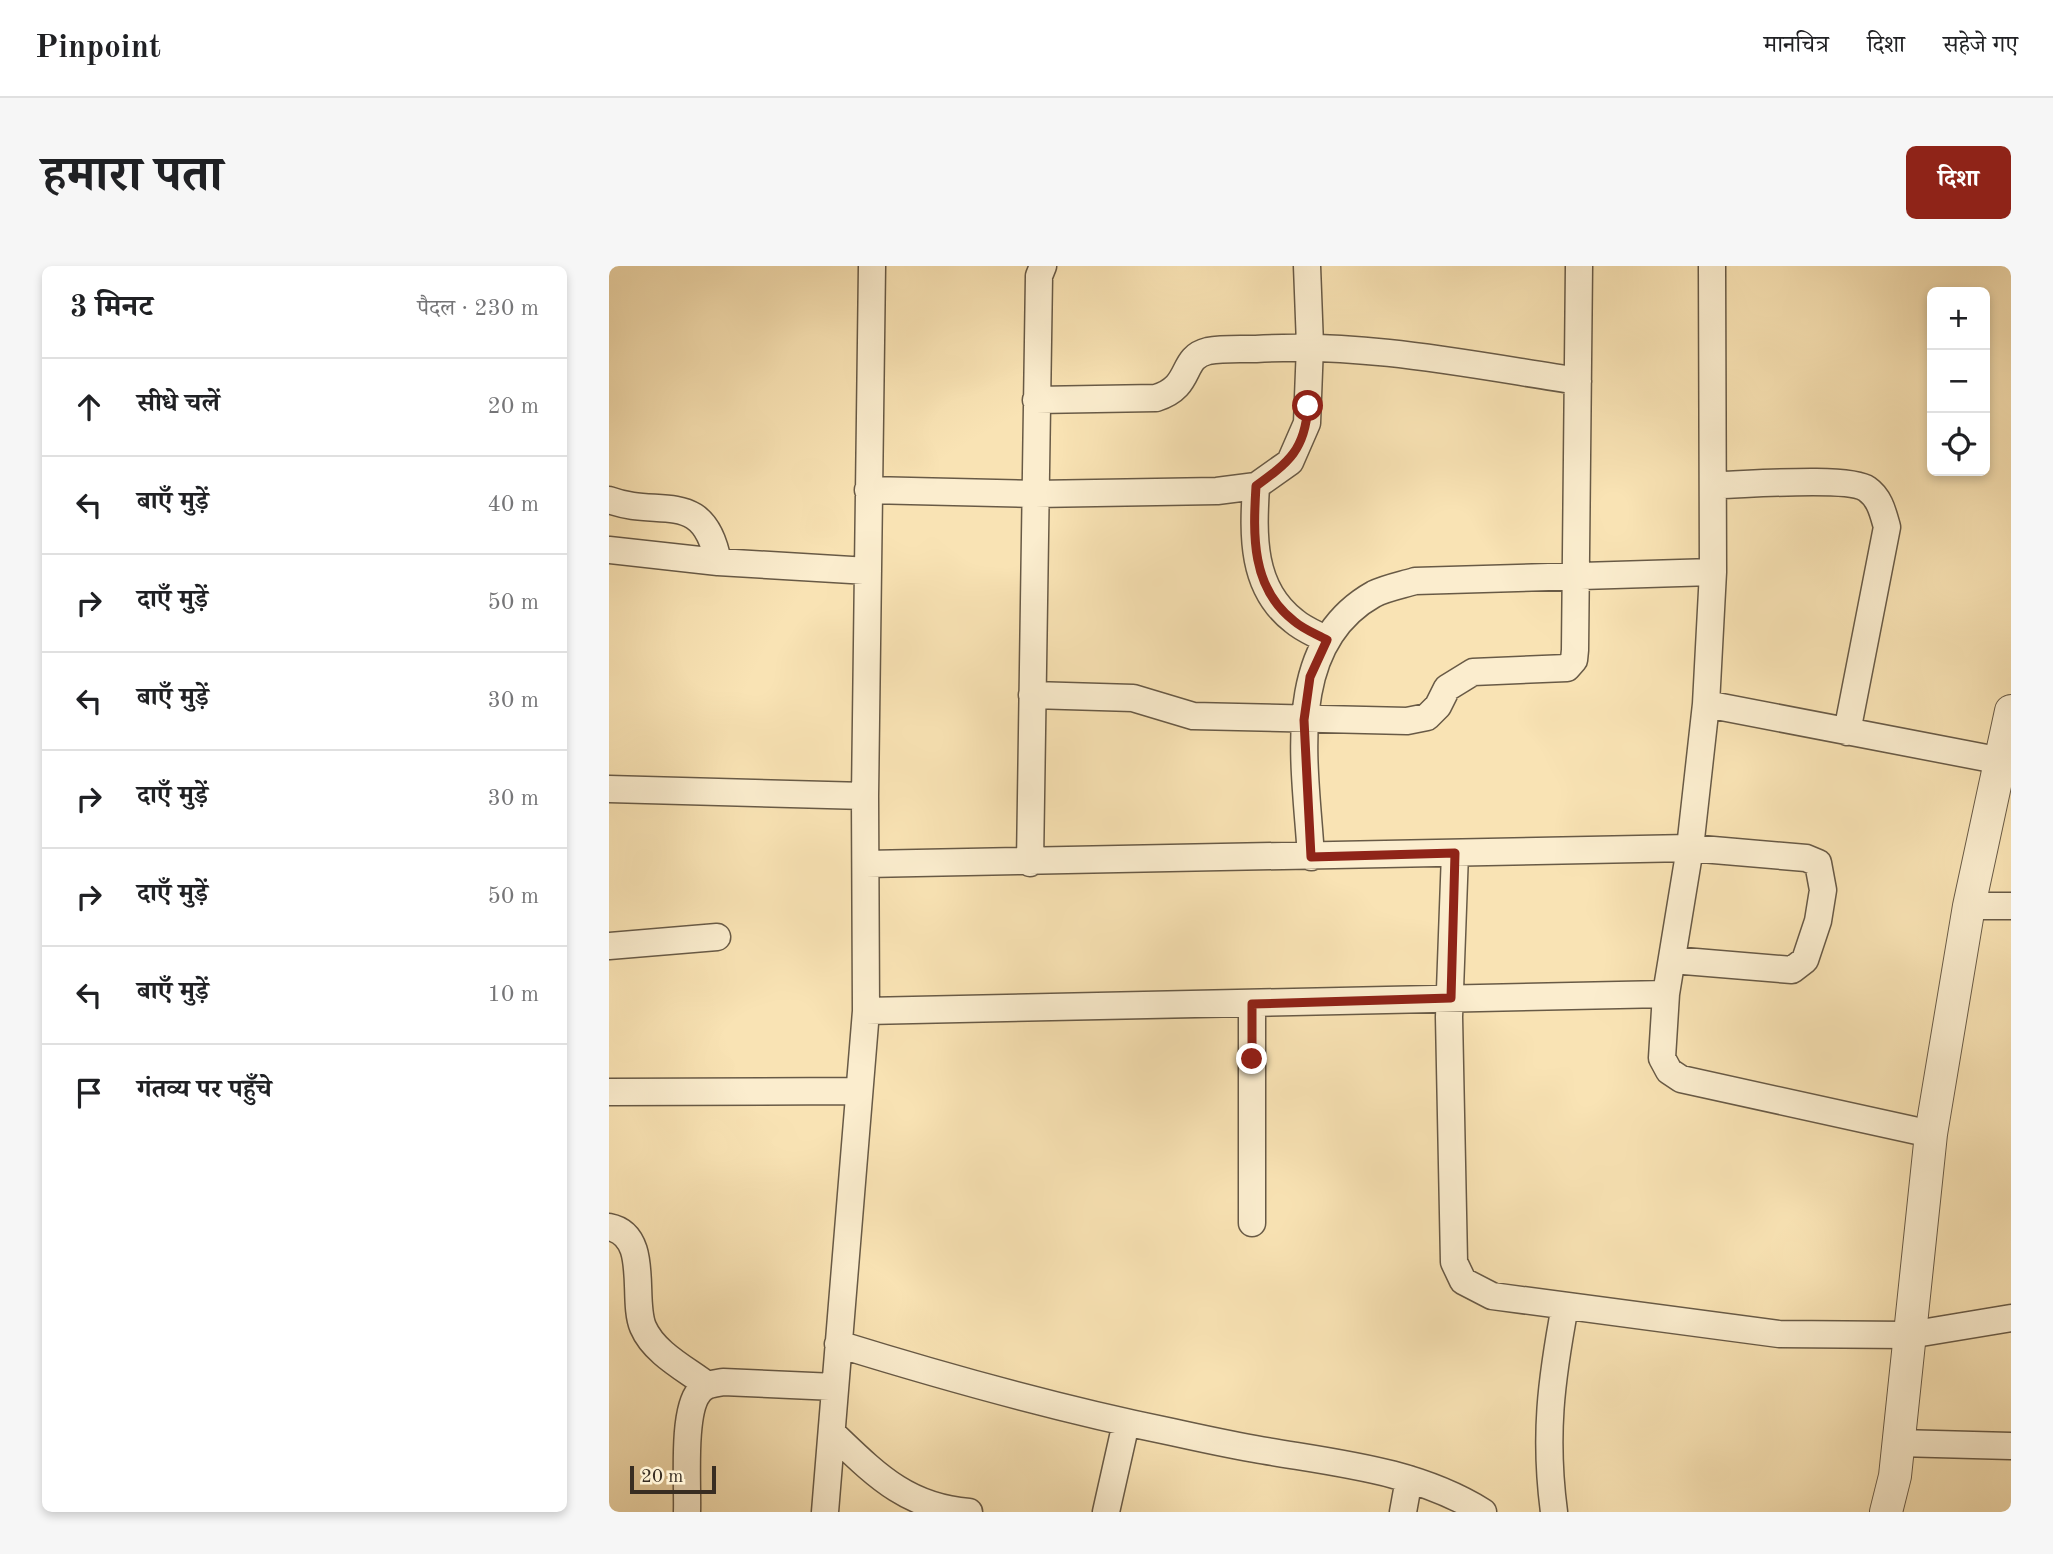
<!DOCTYPE html>
<html lang="hi">
<meta charset="utf-8">
<style>
:root{--surface:#fff;--page:#f6f6f6;--text:#202124;--muted:#757577;--line:#e0e0e0;--accent:#8f2418}
body{margin:0;font-family:"Old Standard TT","Noto Serif Devanagari",serif;background:var(--page);color:var(--text)}
.controls{position:absolute;right:21px;top:21px;display:grid;overflow:hidden;border-radius:10px;box-shadow:0 4px 10px #0003}
.controls button{width:63px;height:63px;display:grid;place-items:center;padding:0;border:0;border-bottom:2px solid var(--line);background:var(--surface);color:var(--text);font:35px sans-serif}
.scale{position:absolute;left:21px;bottom:18px;width:86px;box-sizing:border-box;padding-left:7px;border:4px solid #382d22;border-top:0;font-size:19px;line-height:24px;white-space:nowrap;color:#382d22;-webkit-text-stroke:5px #fbedce;paint-order:stroke}
.stop{position:absolute;width:21px;height:21px;margin:-16px;border:5px solid #8f2418;border-radius:50%;background:#fff}
.stop.end{background:#8f2418;border-color:#fff;box-shadow:0 2px 7px #0008}
.list{margin:0;padding:0;list-style:none}
h2{display:flex;justify-content:space-between;align-items:center;height:91px;margin:0;padding:0 28px;font-size:30px}
h2 small{font-size:23px;font-weight:400;color:var(--muted)}
.list li{display:grid;grid-template-columns:46px 1fr auto;gap:21px;align-items:center;box-sizing:border-box;height:98px;padding:0 28px;border-top:2px solid var(--line)}
.list b{display:block;font-size:26px;white-space:nowrap}
.list em{font-size:23px;font-style:normal;color:var(--muted)}
.icon{flex:none;width:38px;height:38px;fill:none;stroke:currentColor;stroke-width:2;stroke-linecap:round;stroke-linejoin:round}
.map{position:relative;flex:none;width:1402px;height:1246px;overflow:hidden;border-radius:10px}
header{display:flex;align-items:center;gap:42px;box-sizing:border-box;height:98px;padding:0 35px;background:var(--surface);border-bottom:2px solid var(--line)}
header strong{font-size:33px}
nav{display:flex;gap:38px;margin-inline-start:auto;font-size:24px}
.intro{display:flex;align-items:center;justify-content:space-between;box-sizing:border-box;height:168px;padding:0 42px}
h1{margin:0;font-size:49px}
.button{padding:18px 32px;border-radius:10px;background:var(--accent);color:#fff;font-size:24px;font-weight:700}
main{display:flex;gap:42px;padding:0 42px}
aside{flex:1;background:var(--surface);border-radius:10px;box-shadow:0 4px 10px #0003}
.map>svg:first-child{display:block}
.lines{fill:none;stroke-linecap:round;stroke-linejoin:round}
.minor-casing{stroke:#685a46;stroke-width:29}
.tertiary-casing{stroke:#685a46;stroke-width:34}
.minor{stroke:#fbedce;stroke-width:26}
.tertiary{stroke:#fbedce;stroke-width:32}
.route{stroke:#8f2418;stroke-width:9}
</style>
<header>
<strong>Pinpoint</strong>
<nav><a>मानचित्र</a><a>दिशा</a><a>सहेजे गए</a></nav>
</header>
<div class="intro"><h1>हमारा पता</h1><a class="button">दिशा</a></div>
<main>
<aside>
<h2>3 मिनट<small>पैदल · 230 m</small></h2>
<ul class="list">
<li><svg class="icon" aria-label="ahead" viewBox="0 0 24 24"><path d="M12 20V5M6 11l6-6 6 6"/></svg><div><b>सीधे चलें</b></div><em>20 m</em></li>
<li><svg class="icon" aria-label="left" viewBox="0 0 24 24"><path d="M17 20v-9H6M10 6l-5 5 5 5"/></svg><div><b>बाएँ मुड़ें</b></div><em>40 m</em></li>
<li><svg class="icon" aria-label="right" viewBox="0 0 24 24"><path d="M7 20v-9h11M14 6l5 5-5 5"/></svg><div><b>दाएँ मुड़ें</b></div><em>50 m</em></li>
<li><svg class="icon" aria-label="left" viewBox="0 0 24 24"><path d="M17 20v-9H6M10 6l-5 5 5 5"/></svg><div><b>बाएँ मुड़ें</b></div><em>30 m</em></li>
<li><svg class="icon" aria-label="right" viewBox="0 0 24 24"><path d="M7 20v-9h11M14 6l5 5-5 5"/></svg><div><b>दाएँ मुड़ें</b></div><em>30 m</em></li>
<li><svg class="icon" aria-label="right" viewBox="0 0 24 24"><path d="M7 20v-9h11M14 6l5 5-5 5"/></svg><div><b>दाएँ मुड़ें</b></div><em>50 m</em></li>
<li><svg class="icon" aria-label="left" viewBox="0 0 24 24"><path d="M17 20v-9H6M10 6l-5 5 5 5"/></svg><div><b>बाएँ मुड़ें</b></div><em>10 m</em></li>
<li><svg class="icon" aria-label="arrive" viewBox="0 0 24 24"><path d="M6 21V4h12l-3 4 3 4H6"/></svg><div><b>गंतव्य पर पहुँचे</b></div></li>
</ul>
</aside>
<div class="map">
<svg width="1402" height="1246" viewBox="0 0 1402 1246">
<rect width="100%" height="100%" fill="#f9e3b4"/>
<filter id="stains"><feTurbulence type="fractalNoise" baseFrequency=".00286" numOctaves="4"/><feColorMatrix values="0 0 0 0 .2 0 0 0 0 .09 0 0 0 0 .02 0 0 0 .5 -.17"/></filter>
<radialGradient id="worn" r=".72"><stop offset=".6" stop-color="#630" stop-opacity="0"/><stop offset="1" stop-color="#630" stop-opacity=".3"/></radialGradient>
<g class="lines">
<defs>
<path id="minor" d="M427,134l120,-2c38,-12 23,-40 52,-47 15,-3 32,-2 48,-2 108,-7 216,16 322,32
M1106,219c27,0 134,-9 152,4 13,9 16,24 20,38l-40,205
M647,220c-3,49 -5,102 38,135 9,8 22,13 33,19
M259,224l167,4 182,-3 39,-5 34,-24 17,-39 3,-78 -3,-79
M0,234c50,19 95,-13 109,62
M0,284l109,12 150,9
M423,429l101,3 60,18 214,5 20,-4 11,-11 9,-18 26,-16 94,-4 7,-8 1,-10 4,-384
M1097,438l296,57
M0,523l256,7
M846,587l-6,164 5,245 9,19 29,15 287,38 130,1 102,-17
M702,591c-5,-88 -30,-211 63,-263 12,-6 28,-9 41,-13l298,-9
M421,597l9,-587 4,-10
M257,598l824,-16 -24,146 -4,64 7,13 12,8 250,55
M1360,640h42
M0,680l108,-9
M1063,694l120,10 13,-10 13,-39 5,-31 -5,-27 -12,-5 -116,-10 16,-144 7,-132 -1,-306
M257,745l800,-17
M0,826l249,-1
M643,957v-218
M0,961c42,8 22,72 34,100 11,26 43,42 64,58
M229,1078c110,34 221,65 334,88 27,6 55,12 83,17 78,14 159,20 228,63
M223,1167c43,41 74,74 137,79
M1289,1177l113,3
M78,1246c1,-27 -5,-100 12,-120 6,-8 14,-8 24,-10l112,5
M216,1246l41,-501 -1,-215 7,-530
M497,1246l20,-89
M794,1246l6,-33
M945,1246c-10,-76 -3,-131 11,-206"/>
<path id="tertiary" d="M1277,1246l9,-36 36,-342 38,-228 42,-195"/>
</defs>
<use href="#minor" class="minor-casing"/>
<use href="#tertiary" class="tertiary-casing"/>
<use href="#minor" class="minor"/>
<use href="#tertiary" class="tertiary"/>
</g>
<g class="lines">
<path class="route" d="M643,793v-55l199,-6 4,-145 -144,4 -7,-137 6,-43 17,-37c-11,-6 -24,-11 -33,-19 -43,-33 -41,-86 -38,-135 33,-24 49,-36 52,-80"/>
</g>
<rect width="100%" height="100%" filter="url(#stains)"/>
<rect width="100%" height="100%" fill="url(#worn)"/>
</svg>
<div class="controls">
<button>+</button>
<button>−</button>
<button><svg class="icon" aria-label="locate" viewBox="0 0 24 24"><circle cx="12" cy="12" r="6"/><path d="M12 2v4M12 18v4M2 12h4M18 12h4"/></svg></button>
</div>
<div class="scale">20 m</div>
<div class="stop" style="left:699px;top:140px"></div>
<div class="stop end" style="left:643px;top:793px"></div>
</div>
</main>
